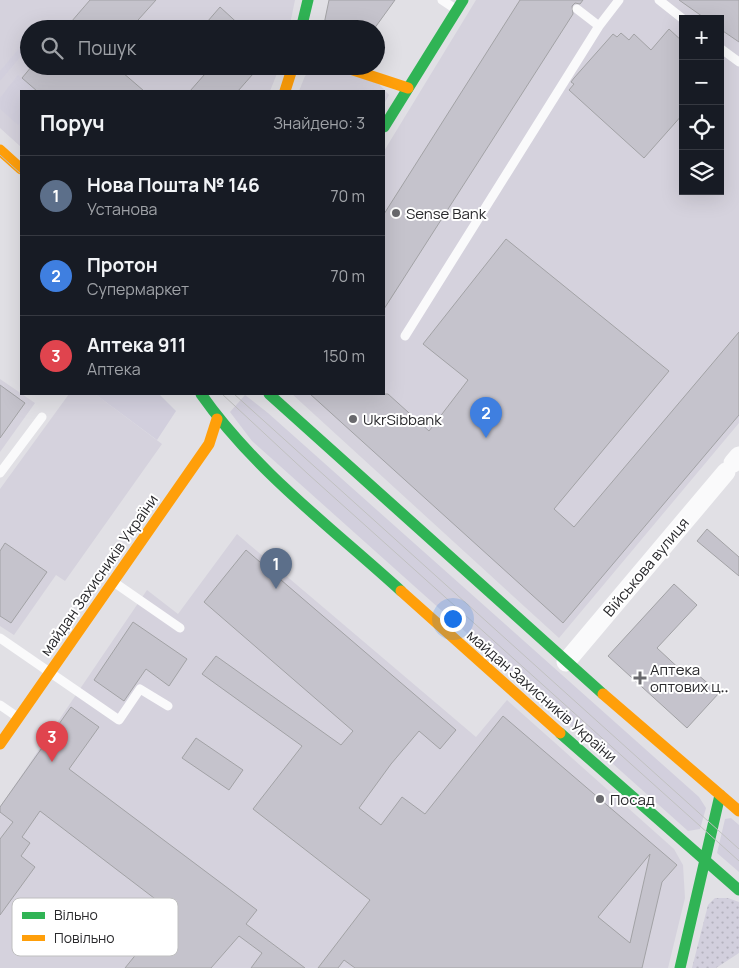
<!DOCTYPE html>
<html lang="uk">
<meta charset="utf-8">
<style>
:root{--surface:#171b24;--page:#242831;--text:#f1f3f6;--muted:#9ea1a6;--line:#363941;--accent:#69696d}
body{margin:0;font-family:Manrope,sans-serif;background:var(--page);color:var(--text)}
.controls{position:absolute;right:15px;top:15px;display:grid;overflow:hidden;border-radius:0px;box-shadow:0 5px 20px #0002}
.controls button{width:45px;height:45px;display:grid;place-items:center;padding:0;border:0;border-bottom:1px solid var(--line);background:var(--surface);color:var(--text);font:25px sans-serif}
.you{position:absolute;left:452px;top:618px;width:18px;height:18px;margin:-12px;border:4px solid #fff;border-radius:50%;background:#1a73e8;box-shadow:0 0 0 8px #1a73e833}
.badge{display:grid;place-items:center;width:32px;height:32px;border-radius:50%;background:var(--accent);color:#fff;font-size:16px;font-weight:700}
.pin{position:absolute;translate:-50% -41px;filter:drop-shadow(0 1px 2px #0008)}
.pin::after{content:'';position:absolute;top:26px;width:18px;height:15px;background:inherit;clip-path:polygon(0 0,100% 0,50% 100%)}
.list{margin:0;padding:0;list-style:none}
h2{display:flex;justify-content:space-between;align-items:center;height:65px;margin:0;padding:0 20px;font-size:21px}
h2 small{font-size:16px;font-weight:400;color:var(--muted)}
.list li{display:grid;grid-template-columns:32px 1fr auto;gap:15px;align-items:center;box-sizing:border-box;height:80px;padding:0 20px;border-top:1px solid var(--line)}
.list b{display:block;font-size:19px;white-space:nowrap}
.list p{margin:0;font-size:16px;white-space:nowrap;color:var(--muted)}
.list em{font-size:16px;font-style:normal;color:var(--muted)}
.icon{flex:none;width:28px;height:28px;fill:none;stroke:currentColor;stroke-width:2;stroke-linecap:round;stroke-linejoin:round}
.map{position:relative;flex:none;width:739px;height:968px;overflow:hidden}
.search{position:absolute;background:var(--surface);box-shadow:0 5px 20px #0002;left:20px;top:20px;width:365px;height:55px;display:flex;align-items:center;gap:12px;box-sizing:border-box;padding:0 18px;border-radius:28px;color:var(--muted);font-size:19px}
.panel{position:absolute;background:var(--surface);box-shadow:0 5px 20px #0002;left:20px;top:90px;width:365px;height:305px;border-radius:0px}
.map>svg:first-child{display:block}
.built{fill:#d5d2dd;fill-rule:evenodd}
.grass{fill:#d2cfdd}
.park{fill:url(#park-dots)}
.building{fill:#c5c3cc;stroke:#a2a2a5;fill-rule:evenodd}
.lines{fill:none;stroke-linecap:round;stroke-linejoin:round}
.lane{stroke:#fafafb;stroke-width:9}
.street{stroke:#fafafb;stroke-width:19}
.fast{stroke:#30b455;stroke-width:11}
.slow{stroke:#ff9f0a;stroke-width:11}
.tram{stroke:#c0c0c0;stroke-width:1}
.poi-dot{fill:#69696d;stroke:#fff;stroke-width:2}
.labels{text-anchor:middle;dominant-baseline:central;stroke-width:4;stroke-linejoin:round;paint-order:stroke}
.poi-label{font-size:15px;fill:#29292c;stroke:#fff;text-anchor:start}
.street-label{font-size:15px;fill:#29292c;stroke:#fff}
.key{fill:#fff;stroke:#bfbfc0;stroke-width:1}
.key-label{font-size:14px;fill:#29292c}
</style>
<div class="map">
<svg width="739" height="968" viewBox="0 0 739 968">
<defs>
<pattern id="park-dots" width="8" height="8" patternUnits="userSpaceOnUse" patternTransform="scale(1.25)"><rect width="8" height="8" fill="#d2cfdd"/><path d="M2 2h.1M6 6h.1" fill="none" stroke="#b4b2be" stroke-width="1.8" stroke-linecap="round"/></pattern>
</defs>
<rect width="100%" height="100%" fill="#e1e0e5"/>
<path class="built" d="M0,0h295l-6,29h-260v37h251l-10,25h-249v56l-21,-19z
M476,0h263v423l-180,215 -267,-244h92v-243zM683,19h37v172h-37z
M327,66l52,18 10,11 -5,9v-13h-85l6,-15 6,-6z
M0,379l35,24 -35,49z
M69,394h26l67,50 -97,137 -9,-6 -42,60 -14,-9v-137z
M237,534l239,203 31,-37 167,149 9,16 2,33 -17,70h-668v-161l147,-217 31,24z"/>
<path class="grass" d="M23,44l5,4 -28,33v-10z
M18,75l19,16h-16v31l-3,3 -18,-16v-11z
M95,394h64l17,17 -19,29z
M245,395l23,18 431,384 7,11 -6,21 -12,2 -436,-390 -22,-29z
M731,818l8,7v47l-22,-19 8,-34z"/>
<path class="park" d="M715,898h13l11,4v51l-23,15h-24l16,-63z"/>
<path class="building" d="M90,0h66l-26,29h-65z
M329,0h66l-21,29h-51z
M520,0h63l-3,4 -5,-1 -3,3 1,8 -189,295v-95z
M679,0h60v42l-19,-13v-10h-14z
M220,7l24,22h-43z
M669,29l14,13v72l-39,44 -75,-68 5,-6 -3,-2 3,-4 39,-44 4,3 4,-4 8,7 5,-6 17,16z
M32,66h83l29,25h-107l-15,-13z
M212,66h48l-22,25h-48z
M506,239l163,132 -115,138 20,18 165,-195v83l-176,208 -253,-229h78l41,37 39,-51 -45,-36z
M0,385l25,18 -25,35z
M707,529l32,28v19l-42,-35z
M5,543l42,29 -36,51 -11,-7v-65z
M246,550l210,180 -16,19 -21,-18 -28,33 -32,44 22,17 21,-28 23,17 78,-98 174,149 -15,17 -20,86h-287l-11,-8 -6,8h-20l52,-68 -117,-91 49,-63 -100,-72 14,-18 125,89 12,-14 -149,-129zM650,854l-20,89 -32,-26z
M674,584l23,21 -40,43 27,25 5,-6 30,26 -32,35 -79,-72z
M133,622l54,37 -18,27 -23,-17 -22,32 -30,-21z
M71,707l28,20 -30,42 188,141 -11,14 59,44h-54l11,-15 -23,-17 -28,32h-86l46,-57 -131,-100 -18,26 8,6 -9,13 14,11 -35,48v-76l13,-17 -13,-10v-5z
M196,738l47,32 -14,20 -47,-32z"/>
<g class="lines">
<path class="lane" d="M442,0l12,8
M659,0l24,19
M599,26l20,-26
M720,48l19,14
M405,336l194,-310 -22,-17
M0,473l42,-56
M115,583l65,45
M0,638l119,82 21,-31 28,17
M0,705l16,11"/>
<path class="street" d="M733,463l6,-7
M566,662l160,-190"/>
<path class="fast" d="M301,29l7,-29
M384,127l79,-127
M201,394c54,77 131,134 200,197
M269,394l334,300
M560,733l179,157
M680,968l40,-173"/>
<path class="slow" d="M341,66l67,22
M285,91l8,-25
M0,150l21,19
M401,591l159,142
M603,694l136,117
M0,744l209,-300 8,-25"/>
<path class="tram" d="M0,155l21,19
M222,394l86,80 431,387
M234,394l505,455"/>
</g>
<g class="poi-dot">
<circle cx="396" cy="213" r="5"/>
<circle cx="353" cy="419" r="5"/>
<path d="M637.5 670.5h5v5h5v5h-5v5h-5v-5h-5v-5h5z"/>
<circle cx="600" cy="799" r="5"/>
</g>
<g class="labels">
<g class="poi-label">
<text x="406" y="213">Sense Bank</text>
<text x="363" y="419">UkrSibbank</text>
<text x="650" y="669">Аптека<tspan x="650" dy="17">оптових ц‥</tspan></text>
<text x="610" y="799">Посад</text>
</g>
<g class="street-label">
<text transform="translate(646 567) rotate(-50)">Військова вулиця</text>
<text transform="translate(99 575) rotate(-55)">майдан Захисників України</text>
<text transform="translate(542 696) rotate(41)">майдан Захисників України</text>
</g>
</g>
<rect x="12" y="898" width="166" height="58" rx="8" class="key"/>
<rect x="22" y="912" width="23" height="7" fill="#30b455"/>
<rect x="22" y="935" width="23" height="6" fill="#ff9f0a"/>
<g class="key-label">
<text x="54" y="920">Вільно</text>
<text x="54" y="943">Повільно</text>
</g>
</svg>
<div class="controls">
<button>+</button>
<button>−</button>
<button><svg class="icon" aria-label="locate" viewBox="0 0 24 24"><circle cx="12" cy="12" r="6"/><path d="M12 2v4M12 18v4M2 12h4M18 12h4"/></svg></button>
<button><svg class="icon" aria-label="layers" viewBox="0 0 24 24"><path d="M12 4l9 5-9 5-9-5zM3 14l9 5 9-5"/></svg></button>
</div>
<div class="you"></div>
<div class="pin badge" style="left:276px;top:589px;background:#5c6f8a">1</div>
<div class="pin badge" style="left:486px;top:438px;background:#3f7fe0">2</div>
<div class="pin badge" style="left:52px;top:762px;background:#e0444e">3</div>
<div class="search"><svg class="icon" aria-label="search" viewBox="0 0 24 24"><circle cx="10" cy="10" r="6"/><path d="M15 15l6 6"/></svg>Пошук</div>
<section class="panel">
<h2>Поруч<small>Знайдено: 3</small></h2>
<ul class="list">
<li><span class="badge" style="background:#5c6f8a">1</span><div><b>Нова Пошта № 146</b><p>Установа</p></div><em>70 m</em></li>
<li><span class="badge" style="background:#3f7fe0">2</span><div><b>Протон</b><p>Супермаркет</p></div><em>70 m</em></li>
<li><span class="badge" style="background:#e0444e">3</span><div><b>Аптека 911</b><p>Аптека</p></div><em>150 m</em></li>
</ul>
</section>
</div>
